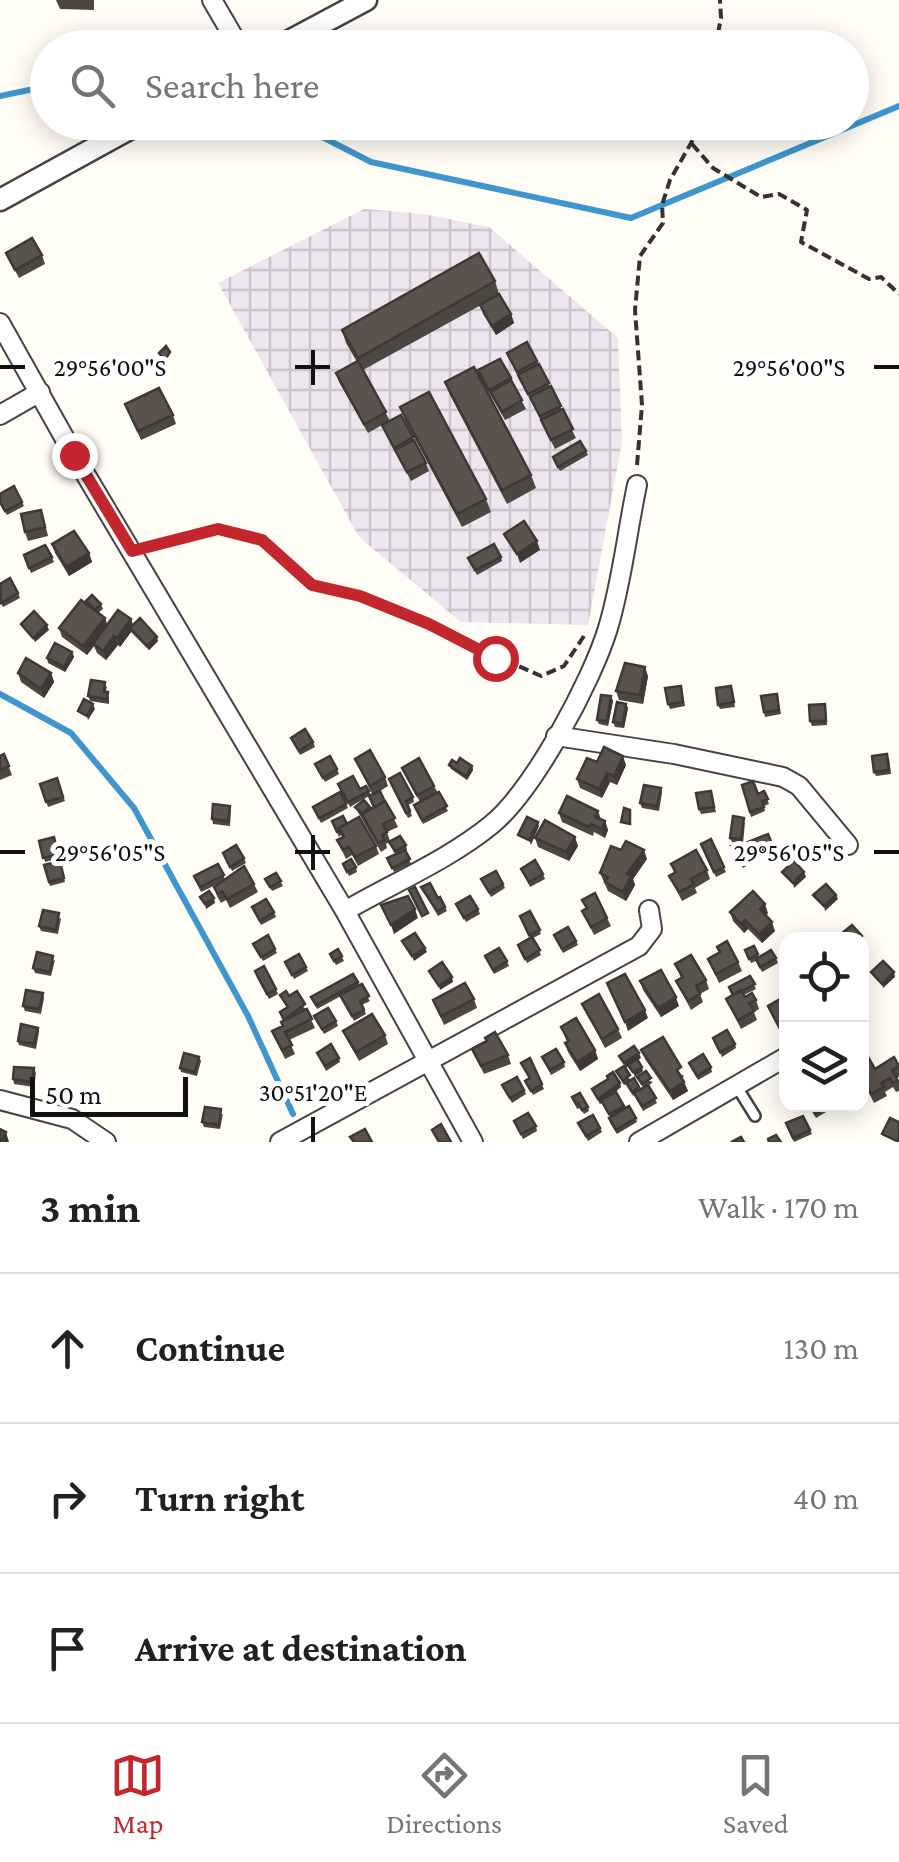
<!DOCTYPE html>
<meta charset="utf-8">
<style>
:root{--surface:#fff;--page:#f2f2f2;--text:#202124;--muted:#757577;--line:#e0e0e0;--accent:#c4262e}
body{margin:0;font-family:"Crimson Pro",serif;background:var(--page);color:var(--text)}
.controls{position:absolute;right:30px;bottom:30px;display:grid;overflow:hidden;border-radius:20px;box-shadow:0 5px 25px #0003}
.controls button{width:90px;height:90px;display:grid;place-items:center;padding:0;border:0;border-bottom:2px solid var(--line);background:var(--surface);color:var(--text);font:50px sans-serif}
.scale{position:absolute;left:30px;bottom:25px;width:158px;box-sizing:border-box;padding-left:10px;border:5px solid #111;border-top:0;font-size:28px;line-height:35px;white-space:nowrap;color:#111;-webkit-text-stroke:8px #fff;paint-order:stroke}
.stop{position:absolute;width:30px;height:30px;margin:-22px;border:8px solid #c4262e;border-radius:50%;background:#fff}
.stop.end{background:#c4262e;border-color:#fff;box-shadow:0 2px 10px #0008}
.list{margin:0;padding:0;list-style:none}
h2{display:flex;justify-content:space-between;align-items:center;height:130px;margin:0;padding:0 40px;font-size:42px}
h2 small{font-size:32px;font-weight:400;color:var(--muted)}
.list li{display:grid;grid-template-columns:65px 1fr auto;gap:30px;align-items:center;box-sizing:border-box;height:150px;padding:0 40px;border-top:2px solid var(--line)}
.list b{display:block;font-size:38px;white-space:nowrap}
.list em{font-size:32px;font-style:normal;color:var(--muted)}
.icon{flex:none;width:55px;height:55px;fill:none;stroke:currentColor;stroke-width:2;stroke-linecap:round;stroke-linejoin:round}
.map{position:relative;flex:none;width:899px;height:1142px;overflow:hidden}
.search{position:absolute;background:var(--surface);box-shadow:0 5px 25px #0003;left:30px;right:30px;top:30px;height:110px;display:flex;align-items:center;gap:25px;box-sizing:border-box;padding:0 35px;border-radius:55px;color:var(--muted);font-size:38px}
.sheet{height:580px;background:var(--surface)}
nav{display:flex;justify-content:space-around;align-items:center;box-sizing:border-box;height:140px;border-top:2px solid var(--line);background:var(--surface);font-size:28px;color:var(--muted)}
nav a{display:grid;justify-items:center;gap:5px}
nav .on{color:var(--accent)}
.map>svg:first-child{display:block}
.industrial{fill:url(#industrial-grid)}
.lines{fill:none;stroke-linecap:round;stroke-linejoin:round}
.stream{stroke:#3f96cf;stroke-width:6}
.service-casing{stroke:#444;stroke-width:14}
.minor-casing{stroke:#444;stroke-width:22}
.tertiary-casing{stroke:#444;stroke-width:25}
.path{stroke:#333;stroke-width:4;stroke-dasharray:10 5;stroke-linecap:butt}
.service{stroke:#fff;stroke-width:9}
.minor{stroke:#fff;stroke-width:18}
.tertiary{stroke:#fff;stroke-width:20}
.wall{fill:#4d4742}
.shaded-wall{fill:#3f3936}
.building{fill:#5a524d;stroke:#3f3936;stroke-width:2.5}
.route{stroke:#c4262e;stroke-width:12}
.ticks{fill:none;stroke:#111;stroke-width:4}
.ticks-label{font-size:25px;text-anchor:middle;fill:#111;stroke:#fff;stroke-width:10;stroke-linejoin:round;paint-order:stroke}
</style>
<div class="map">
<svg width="899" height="1142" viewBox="0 0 899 1142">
<defs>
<pattern id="industrial-grid" width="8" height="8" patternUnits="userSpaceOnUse" patternTransform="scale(2.5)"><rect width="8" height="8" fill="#eee6ef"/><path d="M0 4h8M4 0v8" fill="none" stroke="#cbc4cc"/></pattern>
</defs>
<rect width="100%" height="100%" fill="#fffdf5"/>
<path class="industrial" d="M364,209l60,5 65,13 129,111 4,104 -34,183 -127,-3 -102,-85 -141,-254z"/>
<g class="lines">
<path class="stream" d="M0,96l48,-10
M293,122l78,40 260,56 268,-112
M0,694l71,39 63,75 114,208 45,98"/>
<defs>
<path id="service" d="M737,1087l18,29"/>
<path id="minor" d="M212,0l28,48
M0,323l74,132 271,456 128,231
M0,415l40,-23
M556,736l118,18 109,23 16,9 49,59
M345,911c48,-28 103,-51 146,-86 42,-34 101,-144 117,-197 14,-46 19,-96 29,-143
M0,1100l72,19 34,23
M280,1142l359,-196 13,-17 -3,-19
M639,1142l147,-85"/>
<path id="tertiary" d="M276,48l90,-48
M0,200l142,-78"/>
</defs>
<use href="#service" class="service-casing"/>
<use href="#minor" class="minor-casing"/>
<use href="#tertiary" class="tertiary-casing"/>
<path class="path" d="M715,48l6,-30 -1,-18
M692,144l21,24 48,29 18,-3 28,16 -6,32 68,37 12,-2 18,17
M637,465l5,-60 -7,-95 5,-54 23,-33 -1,-18 8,-25 33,-58
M151,546l67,-17 44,11 50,45 48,11 181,80 23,-10 20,-30"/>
<use href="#service" class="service"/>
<use href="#minor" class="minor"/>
<use href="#tertiary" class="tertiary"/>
</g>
<path class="wall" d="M56,0h38v10l-34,-1z
M6,253l36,2 3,9 -26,14z
M495,281l4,13 12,20 3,9 -18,12 -13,-21 -2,-9 -118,65 27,51 11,-6 25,48 3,8 -18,10 -29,-56 -14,8 -29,-51 -3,-9 21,-11 -11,-19 -4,-13z
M507,353l30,8 39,77 -21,11z
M500,359l26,50 -21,11 -24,-41 -3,-9z
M445,382l86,93 5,13 -29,16 -57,-109z
M125,404l48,11 3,9 -35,16z
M400,407l86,92 5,13 -29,15 -57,-107z
M586,451l2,4 -28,16 -7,-14z
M0,494l22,8 2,4 -17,9 -7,-11z
M44,519l4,17 -20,5 -3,-9z
M52,544l37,9 3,9 -23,14 -14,-23z
M24,555l28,2 2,5 -23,11z
M501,557l1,4 -25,14 -7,-13z
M0,584l18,9 2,5 -17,9 -3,-5z
M86,601l15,3 2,5 -5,4 7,5 2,7 24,-6 2,6 25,16 -9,9 -18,-18 -11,15 -2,-2 -12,15 -9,-7 -3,-7 -7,9 -25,-18 -3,-9 28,-23z
M72,652l2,5 -9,15 -17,-9 -1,-5z
M18,673h33l3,9 -10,16 -23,-16z
M648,676l-5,28 -24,-4 -3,-9z
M107,686l-1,6 3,5v7l-19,-3 -2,-5z
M731,686l4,21 -15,2 -2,-4z
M682,690l3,16 -15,3 -2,-5z
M777,694l4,20 -16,3 -1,-5z
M611,696l2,5 -5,25 -9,-2 -2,-4z
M626,704l2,4 -4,20 -9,-1 -2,-5z
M826,709l1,16 -15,1 -2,-5z
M291,738l22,4 2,5 -15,8z
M4,754l8,21 -12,5v-24z
M889,758l2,16 -15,2 -2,-4z
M355,759l30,18 3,9 -8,5 18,36 -11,5 3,9 -4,3 1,4 -6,4 -26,-45h15l1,2 3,-2 -5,-11 -19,11 -10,-19 20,1 6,-3 5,9 1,-1z
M597,762l29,3 -9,20 -7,-3 -8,16 -22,-10 -3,-9z
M457,763l15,3 1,4 -6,10 -16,-11 -2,-4z
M315,764l22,5 2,5 -14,8z
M402,768l32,18 14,25 -25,13 -7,-14 4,-8z
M57,778l8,23 -17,6 -8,-23z
M390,783l23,14 1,5 -6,3 4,11 -4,2z
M742,785l16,9 6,-3 5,13 -5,2 1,5 -14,6z
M661,788l1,5 -3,18 -17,-3 -2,-5z
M711,791l5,21 -15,2 -2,-5z
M340,792l8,16 -27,15 -8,-16z
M230,806l1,4 -1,16 -17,-2 -1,-5z
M598,811l3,8 4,2 3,9 -3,8 -11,-6 -1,4 -31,-14 -3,-9z
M332,821l15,3 29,22 3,8 -21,12 -6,-11 -6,4 -9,-19 5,-2 -1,-3 -2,2z
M745,822l-2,22 9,19 -9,5 -12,-22 7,-3 -6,-1 -2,-4z
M768,834l6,15 -20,8 -6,-15z
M54,837l6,21 -15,4 -6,-21z
M535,838l43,8 -9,15 -31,-14z
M711,839l15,33 -10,5 -15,-33z
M389,842l17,3 1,5 -1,1 5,13 -17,8 -7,-14 8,-4z
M621,850l26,9 -14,20 2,6 -9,16 -18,-10 -8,-18z
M223,853l21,5 2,5 -14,8z
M60,861l5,21 -15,4 -6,-21z
M218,864l7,15 29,5 4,8 -28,16 -4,-8 -5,3 -4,-7 -3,-9 6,-4 -19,9 -7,-16z
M343,864l13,3 1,5 -8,4z
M671,864l36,6 3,9 -15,9 2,5 -15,8 -13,-25 5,-3z
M521,869l22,5 2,5 -15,8z
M276,873l7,13 -11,5 -7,-12z
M481,879l22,5 2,4 -14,9z
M421,887l17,11 2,-1 7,14 -9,5z
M582,900l25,18 4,8 -17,9 -12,-24 4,-2z
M456,904l22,5 2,5 -14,8z
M252,907l22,5 2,5 -15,8z
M530,911l11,23 -8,4 8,17 -14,8 -9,-18 12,-7 -10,-22z
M730,912l38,1 -2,3 9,15 -13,12 -14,-14 -4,4 -11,-12z
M61,918l-3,16 -17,-3 -2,-5z
M554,935l22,6 2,4 -15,8z
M253,944l22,5 2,4 -14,8z
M754,946l5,11 17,1 2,5 -16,9 -6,-11 -5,2 -6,-13z
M717,947l21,15 4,9 -23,12 -11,-24 11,-6z
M338,949l6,12 -8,4 -4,-7z
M485,956l22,5 2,5 -15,8z
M55,960l-4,16 -16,-3 -2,-5z
M285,962l21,5 2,4 -14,8z
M675,964l31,16 3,9 -9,5 3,8 -12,8 -15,-29 5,-3z
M256,976l20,13 2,5 -9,5z
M750,976l6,13 -12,6 12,5 3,9 -5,3 3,8 -16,9 -15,-30 6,-4z
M640,981l39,25 -18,11 -18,-27z
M358,982l12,19 -8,4 4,9 -12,7 -13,-25 -24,13 -6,-12z
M43,993l1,5 -3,16 -16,-3 -2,-5z
M280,995l9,1 17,13 9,19 -26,12 6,14 -10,5 -13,-28 11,-5 4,-18z
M474,999l3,9 -33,17 -11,-25z
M582,1004l36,25 4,9 -17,10z
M314,1016l22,5 2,5 -14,8z
M561,1027l34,23 3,9 -18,12 -12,-19 -3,-9 2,-1z
M38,1028l1,4 -3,17 -17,-4 -1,-4z
M343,1031l42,4 3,9 -29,17 -12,-21z
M713,1038l22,6 1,4 -14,9z
M862,1046l13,23 24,-3v11l-2,1 2,4v9l-3,1 -3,-5 -8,5 2,4 -13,7 -12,-24z
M472,1049l36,6 3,9 -27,10z
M641,1050l43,26 -2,2 6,13 -15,9 -28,-41z
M317,1053l22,5 1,4 -14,9z
M199,1057l2,4 -4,15 -16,-4 -1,-4z
M542,1057l22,5 1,5 -14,8z
M530,1058l14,31 -11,6 -8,-14 4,-2 -8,-16z
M689,1063l22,4 1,5 -14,8z
M34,1068l2,5 -2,14 -20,-3 -1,-5z
M616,1071l16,9 8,9 3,-2 -6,-10 16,5 -5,4 9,17 -14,8 -9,-16 -1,1 -6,-12 -3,1z
M608,1079l13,8 -7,6 2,-1 9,16 11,10 1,4 -20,12 -7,-11 -1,-5 1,-1 -8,-15 -2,2 -8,-15z
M502,1085l22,5 2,4 -14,9z
M572,1097l16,10 1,4 -5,3 -4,-6 -3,1z
M808,1104h23l2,4 -17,10z
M223,1114l-3,15 -16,-2 -2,-5z
M803,1116l9,18 -18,8 -8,-19z
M514,1121l22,5 1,5 -14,8z
M578,1123l22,5 2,4 -14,9z"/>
<path class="shaded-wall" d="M511,314l3,9 -18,12 -4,-9z
M537,541l3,9 -20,13 -3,-9z
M89,553l3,9 -23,14 -3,-9z
M105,618l3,9 -21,28 -4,-9z
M131,619l3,9h-4l1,4 -11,15 -3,-9z
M47,625l2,5 -14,12 -2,-4z
M114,636l4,9 -12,15 -3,-9z
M157,637l1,4 -9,9 -2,-4z
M72,652l2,5 -9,15 -1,-5z
M645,667l3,9 -5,28 -3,-9z
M51,673l3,9 -10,16 -3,-9z
M611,696l2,5 -5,25 -1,-5z
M93,704l2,5 -7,11 -1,-4z
M626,704l2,4 -4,20 -1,-4z
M623,756l3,9 -9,20 -3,-9z
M472,766l1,4 -6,10 -1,-4z
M607,773l3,9 -8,16 -3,-9z
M605,821l3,9 -3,8 -3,-9z
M538,822l1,4 -8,19 -2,-5z
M575,837l3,9 -9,15 -3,-9z
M644,850l3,9 -14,20 2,6 -9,16 -3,-9 4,-18z
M804,872l2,5 -12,11 -1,-5z
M836,895l2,4 -13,12 -1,-5z
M214,898l1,5 -9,6 -1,-5z
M765,904l3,9 -5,5 -3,-9z
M415,909l3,9 -24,16 -3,-9z
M745,920l3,9 -4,4 -3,-9z
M772,922l3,9 -13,12 -3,-9z
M425,948l2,4 -13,9 -2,-5z
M894,972l1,5 -12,11 -1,-4z
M452,977l1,5 -13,8 -1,-4z
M676,997l3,9 -18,11 -3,-9z
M645,1010l3,8 -20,13 -3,-9z
M595,1050l3,9 -18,12 -3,-9z
M639,1053l2,5 -15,10 -2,-5z
M642,1067l1,4 -8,6 -2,-5z
M684,1082l4,9 -15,9 -3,-9z
M620,1083l1,4 -21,17 -2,-5z
M6,1132l3,10h-8z"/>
<path class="building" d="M32,238l10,17 -27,15 -9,-17z
M479,253l16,28 -137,77 -16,-28z
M499,294l12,20 -19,12 -12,-21z
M527,342l10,19 -20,11 -10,-19z
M166,346l4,6 -5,8 -6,-7z
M500,359l11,19 -22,12 -11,-20z
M358,361l28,51 -22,12 -28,-51z
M539,364l10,19 -21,11 -10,-19z
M474,367l57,108 -29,15 -57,-108z
M511,380l11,20 -20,12 -11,-20z
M551,386l10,20 -21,10 -10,-19z
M159,388l14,27 -35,16 -13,-27z
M429,392l57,107 -29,15 -57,-107z
M563,409l10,20 -22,11 -10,-20z
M401,415l12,22 -19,11 -12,-23z
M414,440l12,23 -19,9 -12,-22z
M580,441l6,10 -28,16 -5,-10z
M14,486l8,16 -17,9 -5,-9v-8z
M41,510l4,17 -20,5 -4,-18z
M524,521l13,20 -20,13 -13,-20z
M74,531l15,22 -23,14 -14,-23z
M494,544l7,13 -26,13 -7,-12z
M45,545l7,12 -23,11 -5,-13z
M10,578l8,15 -17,10 -1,-19z
M92,595l9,9 -6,6 -9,-9z
M81,600l24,18 -22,28 -24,-18z
M118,610l13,9 -14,19 -3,-2 -11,15 -10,-7z
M34,611l13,14 -14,13 -12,-14z
M140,618l17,19 -10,9 -17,-18z
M55,643l17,9 -8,15 -17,-9z
M26,658l25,15 -10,16 -23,-16z
M625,663l20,4 -5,28 -24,-4z
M91,680l14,2 -1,10h4l-1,7 -19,-3z
M681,686l2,16 -15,2 -3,-16z
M731,686l3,16 -16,3 -2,-17z
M777,694l2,16 -15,2 -3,-16z
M601,695l10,1 -4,25 -10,-1z
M84,699l9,5 -6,12 -9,-5z
M617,702l9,2 -3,20 -10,-2z
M825,704l1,17h-16l-1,-16z
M305,729l8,13 -14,9 -8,-13z
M604,747l19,9 -9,20 -7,-3 -8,16 -22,-10 10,-21 10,4z
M370,750l15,27 -15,9 -15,-27z
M4,754l5,12 -9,4v-14z
M887,754l2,16 -15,2 -2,-16z
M330,756l7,13 -14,9 -8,-14z
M419,758l15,28 -17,9 -15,-27z
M460,758l12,8 -6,10 -17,-11 3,-5 5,3z
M400,773l13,24 -7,4 4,10 -4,2 -17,-34z
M353,776l7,13 6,-3 3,5 -21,11 -10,-18z
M57,778l6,19 -17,5 -6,-18z
M753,781l5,13 6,-3 4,8 -6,2 2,6 -14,5 -8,-27z
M644,785l17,3 -4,18 -17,-3z
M380,791l5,11 -11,5 -5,-11z
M711,791l3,16 -15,2 -3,-16z
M340,792l6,12 -27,14 -6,-11z
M439,792l8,14 -25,14 -8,-15z
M567,796l31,15 -3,6 10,4 -3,8 -11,-5 -2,3 -30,-14z
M364,800l6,7 -8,7 -7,-7z
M385,801l10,17 -12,6 4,8 -5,3 2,5 -6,3 -16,-29z
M213,804l17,2 -2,15 -16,-2z
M624,808l6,2v14l-9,-2z
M343,816l4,8 -8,4 1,3 -3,1 -5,-11z
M733,816l11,2 -3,21 -11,-1z
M359,817l17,29 -21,11 -6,-10 -6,3 -6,-10 7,-3 -5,-9z
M527,817l11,5 -9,18 -11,-5z
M545,820l30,17 -9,15 -31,-14z
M768,834l4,10 -20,8 -4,-10z
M400,836l6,9 -11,6 -6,-9z
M54,837l4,17 -15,4 -4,-17z
M711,839l13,28 -10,5 -13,-28z
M626,841l18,9 -17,24 4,2 -8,16 -18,-10 3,-5 -8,-4 11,-27 10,4z
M741,841l10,17 -10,6 -10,-18z
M236,845l8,13 -14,9 -7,-14z
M405,850l5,9 -18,9 -5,-10z
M696,850l11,20 -16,9 3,5 -15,8 -10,-16 7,-4 -5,-8z
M351,859l5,8 -9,5 -4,-8z
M535,860l8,14 -14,8 -8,-13z
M60,861l4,17 -15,4 -5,-17z
M794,861l10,11 -11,11 -11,-11z
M218,864l6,11 -24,12 -6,-11z
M244,866l10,18 -27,15 -5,-8 -4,3 -4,-7z
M496,871l7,13 -14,8 -8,-13z
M276,873l5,8 -11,6 -5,-8z
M430,883l8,15 2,-1 5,10 -8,4 -16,-24z
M826,884l10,11 -12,11 -11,-11z
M415,887l13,26 -6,3 -13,-26z
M209,891l5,7 -9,6 -5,-7z
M753,891l12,13 -5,5 12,13 -13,12 -14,-14 -4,4 -11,-12z
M595,893l12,25 -16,9 -9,-16 5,-3 -5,-8z
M408,896l7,13 -24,16 -10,-20z
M470,896l8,13 -14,9 -8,-14z
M266,899l8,13 -14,9 -8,-14z
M43,910l16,3 -3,17 -17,-4z
M530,911l10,19 -11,5 -9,-19z
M852,925l10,11 -4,4h-14l-4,-5z
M568,927l8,14 -14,8 -8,-14z
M415,933l10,15 -13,8 -10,-15z
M268,935l7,14 -14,8 -8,-13z
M532,937l8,13 -15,9 -7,-14z
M727,941l11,21 -22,12 -8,-15 12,-7 -3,-5z
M754,946l4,8 -9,5 -4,-9z
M499,948l8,13 -14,9 -8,-14z
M338,949l4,7 -8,5 -4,-7z
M771,950l5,8 -16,9 -4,-8z
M37,952l16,4 -3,16 -17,-4z
M299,954l7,13 -14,8 -7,-13z
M691,955l15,25 -10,6 4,8 -12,7 -12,-20 7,-4 -8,-13z
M883,961l11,11 -12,12 -11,-12z
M442,962l10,15 -13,9 -10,-15z
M264,966l12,23 -9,5 -12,-23z
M661,970l15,27 -18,11 -18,-27z
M353,974l5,8 -42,23 -5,-8z
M625,974l20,36 -20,12 -18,-39z
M750,976l5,8 -22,11 -4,-8z
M465,983l9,16 -33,17 -8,-16z
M362,984l7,12 -9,5 4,9 -12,6 -12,-21z
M26,990l17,3 -4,16 -16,-3z
M741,990l4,7 7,-4 4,7 -7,3 5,8 -16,9 -12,-21z
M286,991l3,5 8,-5 8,13 -21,16 -4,-8 8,-5 -8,-12z
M599,994l19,35 -16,10 -20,-35z
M782,998l4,8v19l-6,4 -12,-23z
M328,1008l8,13 -14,8 -8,-13z
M307,1009l5,10 -27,13 7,13 -10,5 -10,-19 11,-5 -2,-4z
M372,1014l13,21 -29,17 -13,-21z
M576,1018l19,32 -18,12 -12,-19 4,-2 -8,-14z
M21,1024l17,4 -4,16 -16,-3z
M727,1030l8,14 -15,8 -7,-14z
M495,1032l13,23 -27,11 -9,-17 15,-8 -2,-3z
M663,1037l18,30 -4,3 7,12 -14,9 -29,-41z
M331,1044l8,14 -14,8 -8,-13z
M634,1046l5,7 -15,10 -5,-7z
M862,1046l13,23 19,-12 5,9 -7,4 6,11 -5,2 -3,-5 -9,5 3,4 -13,7 -9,-18z
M556,1049l8,13 -14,8 -8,-13z
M184,1053l15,4 -4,15 -15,-4z
M703,1054l8,13 -14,9 -8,-13z
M530,1058l12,26 -11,7 -6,-10 5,-3 -9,-15z
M637,1059l5,8 -9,5 -5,-7z
M624,1066l6,9 -7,6 -7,-10z
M14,1067l20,1 -2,14 -19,-3z
M646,1071l5,7 -9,6 -5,-7z
M613,1072l7,11 -22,16 -6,-10 16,-10 -1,-3z
M517,1077l7,13 -14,8 -8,-13z
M634,1078l5,9 -7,5 -6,-9z
M648,1085l8,13 -14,8 -8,-13z
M616,1092l8,14 -15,8 -8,-14z
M580,1093l8,14 -6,3 -4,-7 -2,1 -4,-7z
M809,1104h21l-15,10z
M629,1106l7,12 -20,12 -7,-12z
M205,1107l16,2 -2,16 -17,-3z
M528,1113l8,13 -15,8 -7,-13z
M593,1115l7,13 -14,8 -8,-13z
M803,1116l7,14 -17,8 -7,-15z
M890,1118l9,4v20l-17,-8z
M441,1124l10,18h-12l-7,-12z
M0,1129l6,3 -5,10h-1z
M365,1129l7,13h-18l-4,-5z
M776,1135l5,7h-12l-1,-3z
M741,1137l3,5h-13z"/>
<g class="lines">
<path class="route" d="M74,455l58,96 86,-22 44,11 50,45 48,11 69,28 66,34"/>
</g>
<path class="ticks" d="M313,350v35M0,367h25M295,367h35M874,367h25M313,835v35M0,852h25M295,852h35M874,852h25M313,1117v25"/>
<g class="ticks-label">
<text x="110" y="376">29°56'00"S</text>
<text x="789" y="376">29°56'00"S</text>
<text x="110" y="861">29°56'05"S</text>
<text x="789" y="861">29°56'05"S</text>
<text x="313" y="1101">30°51'20"E</text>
</g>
</svg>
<div class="controls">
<button><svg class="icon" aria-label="locate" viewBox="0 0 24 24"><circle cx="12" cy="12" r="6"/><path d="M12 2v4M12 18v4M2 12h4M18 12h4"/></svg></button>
<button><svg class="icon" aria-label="layers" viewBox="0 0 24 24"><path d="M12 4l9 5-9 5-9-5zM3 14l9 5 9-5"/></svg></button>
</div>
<div class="scale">50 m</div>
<div class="stop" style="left:495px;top:658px"></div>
<div class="stop end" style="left:74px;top:455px"></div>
<div class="search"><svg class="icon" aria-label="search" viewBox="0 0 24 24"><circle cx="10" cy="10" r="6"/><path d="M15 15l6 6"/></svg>Search here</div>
</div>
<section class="sheet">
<h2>3 min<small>Walk · 170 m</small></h2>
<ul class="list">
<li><svg class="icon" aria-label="ahead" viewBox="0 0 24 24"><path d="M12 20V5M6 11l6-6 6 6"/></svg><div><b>Continue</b></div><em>130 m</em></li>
<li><svg class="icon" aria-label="right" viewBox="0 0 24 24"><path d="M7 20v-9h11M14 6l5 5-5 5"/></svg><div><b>Turn right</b></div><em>40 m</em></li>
<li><svg class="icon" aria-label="arrive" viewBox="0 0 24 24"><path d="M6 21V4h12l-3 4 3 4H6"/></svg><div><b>Arrive at destination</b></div></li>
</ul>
</section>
<nav>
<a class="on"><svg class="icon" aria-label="map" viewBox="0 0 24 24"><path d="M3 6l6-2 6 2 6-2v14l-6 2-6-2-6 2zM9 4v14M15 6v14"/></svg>Map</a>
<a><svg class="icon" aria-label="directions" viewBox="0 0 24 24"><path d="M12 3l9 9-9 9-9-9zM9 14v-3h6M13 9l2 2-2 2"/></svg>Directions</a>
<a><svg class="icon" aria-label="saved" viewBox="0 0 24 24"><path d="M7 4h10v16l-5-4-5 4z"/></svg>Saved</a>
</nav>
